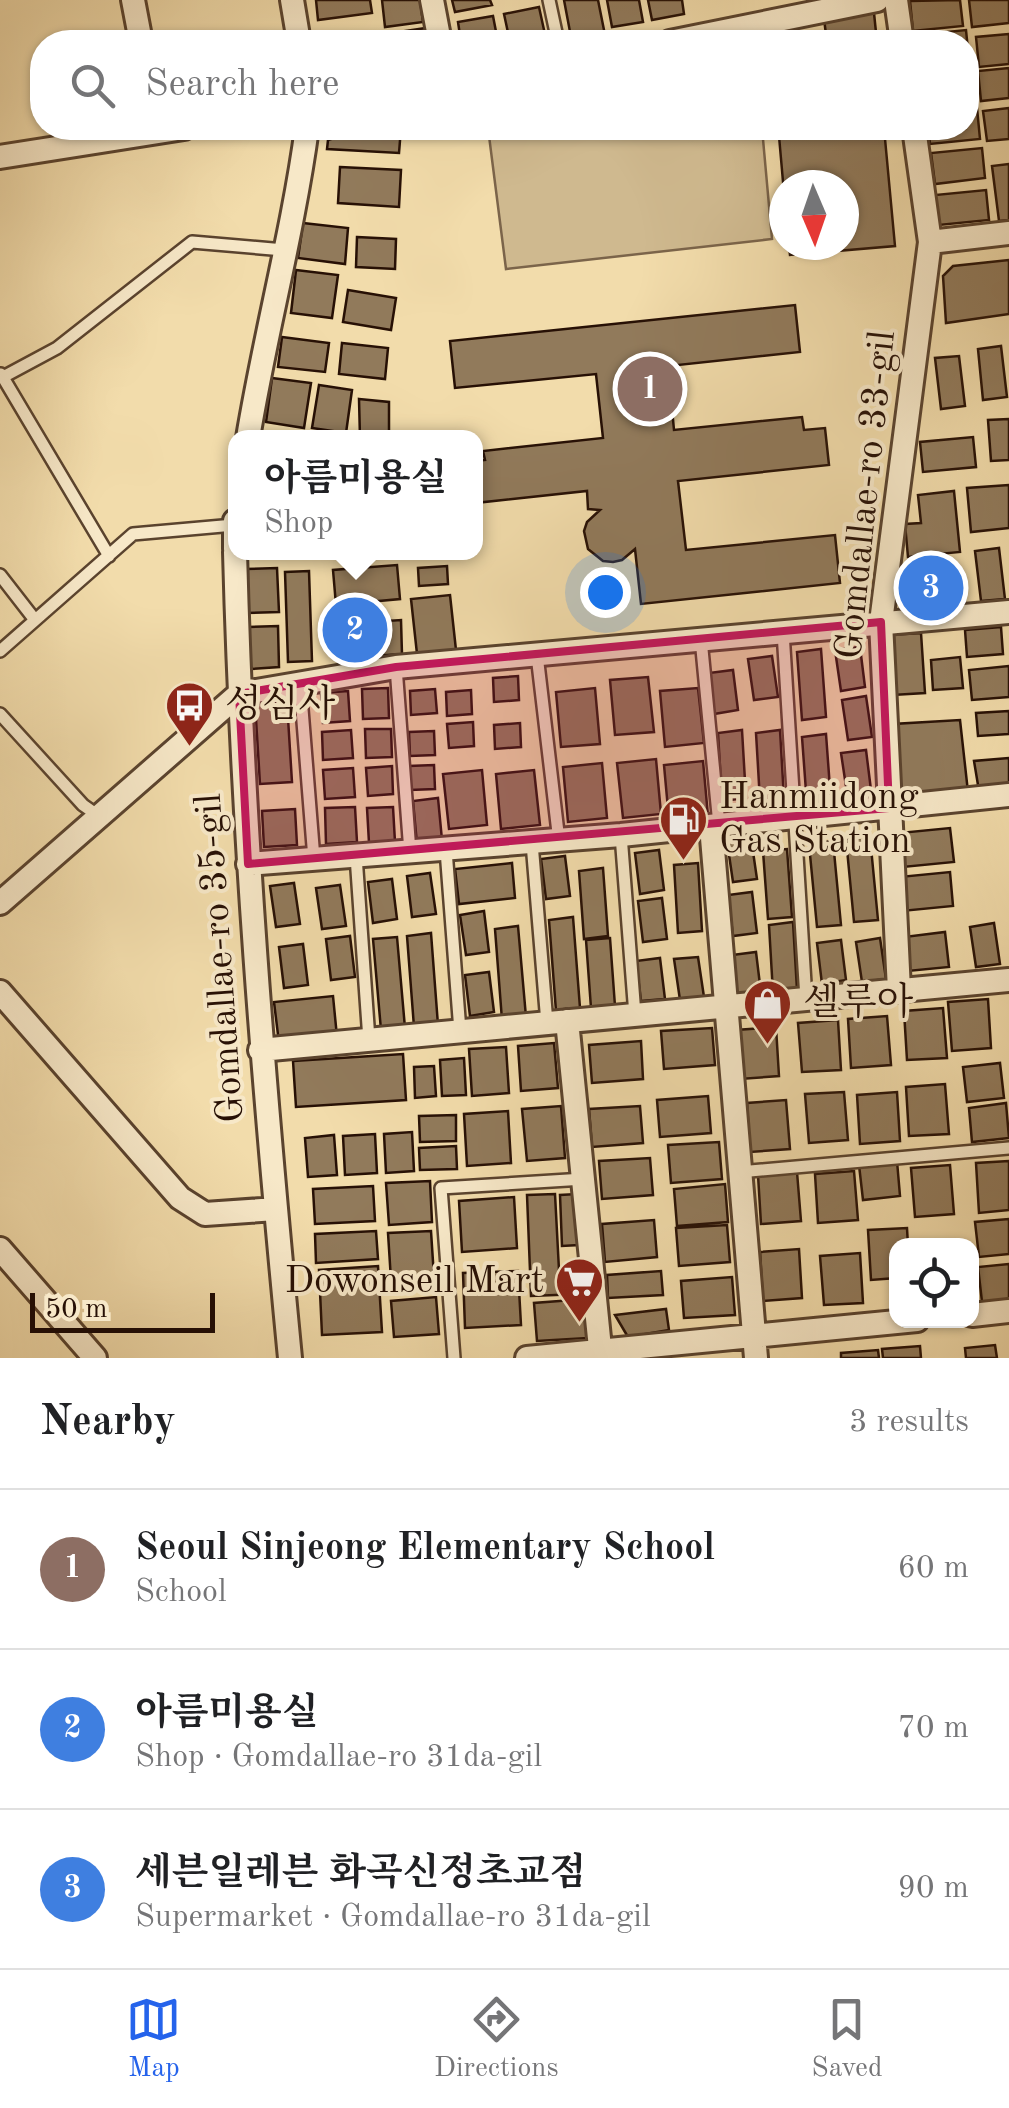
<!DOCTYPE html>
<meta charset="utf-8">
<style>
:root{--surface:#fff;--page:#f6f6f6;--text:#202124;--muted:#757577;--line:#e0e0e0;--accent:#2563eb}
body{margin:0;font-family:"Old Standard TT","Noto Serif KR",serif;background:var(--page);color:var(--text)}
.controls{position:absolute;right:30px;bottom:30px;display:grid;overflow:hidden;border-radius:20px;box-shadow:0 2px 8px #0004}
.controls button{width:90px;height:90px;display:grid;place-items:center;padding:0;border:0;border-bottom:2px solid var(--line);background:var(--surface);color:var(--text);font:50px sans-serif}
.compass{position:absolute;left:769px;top:170px;width:90px;height:90px;border-radius:50%;background:var(--surface);box-shadow:0 2px 8px #0004;rotate:178deg}
.scale{position:absolute;left:30px;bottom:25px;width:185px;box-sizing:border-box;padding-left:10px;border:5px solid #271005;border-top:0;font-size:28px;line-height:35px;white-space:nowrap;color:#271005;-webkit-text-stroke:8px #f7e8c8;paint-order:stroke}
.you{position:absolute;left:605px;top:592px;width:35px;height:35px;margin:-25px;border:8px solid #fff;border-radius:50%;background:#1a73e8;box-shadow:0 0 0 15px #1a73e833}
.badge{display:grid;place-items:center;width:65px;height:65px;border-radius:50%;background:var(--accent);color:#fff;font-size:32px;font-weight:700}
.pin{position:absolute;translate:-50% -50%;border:5px solid #fff;box-shadow:0 2px 10px #0006}
.popup{position:absolute;left:228px;top:430px;width:255px;height:130px;box-sizing:border-box;display:grid;place-content:center;border-radius:20px;background:var(--surface);filter:drop-shadow(0 2px 8px #0005);font-size:32px;white-space:nowrap;color:var(--muted)}
.popup b{font-size:38px;color:var(--text)}
.popup::after{content:'';position:absolute;left:50%;top:100%;margin-left:-20px;border:20px solid transparent;border-top-color:var(--surface)}
.list{margin:0;padding:0;list-style:none}
h2{display:flex;justify-content:space-between;align-items:center;height:130px;margin:0;padding:0 40px;font-size:42px}
h2 small{font-size:32px;font-weight:400;color:var(--muted)}
.list li{display:grid;grid-template-columns:65px 1fr auto;gap:30px;align-items:center;box-sizing:border-box;height:160px;padding:0 40px;border-top:2px solid var(--line)}
.list b{display:block;font-size:38px;white-space:nowrap}
.list p{margin:0;font-size:32px;white-space:nowrap;color:var(--muted)}
.list em{font-size:32px;font-style:normal;color:var(--muted)}
.icon{flex:none;width:55px;height:55px;fill:none;stroke:currentColor;stroke-width:2;stroke-linecap:round;stroke-linejoin:round}
.map{position:relative;flex:none;width:1009px;height:1358px;overflow:hidden}
.search{position:absolute;background:var(--surface);box-shadow:0 2px 8px #0004;left:30px;right:30px;top:30px;height:110px;display:flex;align-items:center;gap:25px;box-sizing:border-box;padding:0 35px;border-radius:40px;color:var(--muted);font-size:38px}
.sheet{height:610px;background:var(--surface)}
nav{display:flex;justify-content:space-around;align-items:center;box-sizing:border-box;height:140px;border-top:2px solid var(--line);background:var(--surface);font-size:28px;color:var(--muted)}
nav a{display:grid;justify-items:center;gap:5px}
nav .on{color:var(--accent)}
.map>svg:first-child{display:block}
.green{fill:#cfb98f;stroke:#7b644a;stroke-width:2.5}
.building{fill:#917a5b;stroke:#271005;stroke-width:2.5}
.lines{fill:none;stroke-linecap:round;stroke-linejoin:round}
.lane-casing{stroke:#5a432e;stroke-width:16}
.street-casing{stroke:#5a432e;stroke-width:28}
.lane{stroke:#f7e8c8;stroke-width:11}
.street{stroke:#f7e8c8;stroke-width:22}
.marked{fill:#c2185b;fill-opacity:0.2;stroke:#c2185b;stroke-width:8;stroke-linejoin:round}
.labels{text-anchor:middle;dominant-baseline:central;stroke-width:8;stroke-linejoin:round;paint-order:stroke}
.street-label{font-size:38px;fill:#271005;stroke:#f7e8c8}
.poi-label{font-size:38px;fill:#271005;stroke:#f7e8c8;text-anchor:start}
</style>
<div class="map">
<svg width="1009" height="1358" viewBox="0 0 1009 1358">
<rect width="100%" height="100%" fill="#f2dcab"/>
<filter id="stains"><feTurbulence type="fractalNoise" baseFrequency=".002" numOctaves="4"/><feColorMatrix values="0 0 0 0 .2 0 0 0 0 .09 0 0 0 0 .02 0 0 0 .5 -.17"/></filter>
<radialGradient id="worn" r=".72"><stop offset=".6" stop-color="#630" stop-opacity="0"/><stop offset="1" stop-color="#630" stop-opacity=".3"/></radialGradient>
<path class="green" d="M488,128h274l10,111 -266,30z"/>
<path class="building" d="M316,0h54l2,13 -54,7z
M382,0h38l3,22 -38,5z
M452,0h38l2,5 -37,7z
M564,0h34l6,30 -33,7z
M607,0h32l4,22 -31,5z
M648,0h34l2,14 -32,6z
M960,0l3,26 -50,5 -3,-30z
M969,0h40v23l-37,4z
M539,7l7,32 -36,3 -6,-28z
M874,13l3,29h-50l-3,-23z
M493,16l5,26h-37l-3,-20z
M426,28l2,14h-42l-1,-8z
M966,30l3,30h-3v-18h-49l-1,-7z
M811,33l1,9h-36l-1,-6z
M1009,34v30l-30,3 -3,-30z
M374,35v7h-54v-1z
M1009,68v30l-28,3 -3,-30z
M977,108l3,31 -50,5 -2,-16h38v-19z
M1009,108v31l-22,2 -4,-30z
M365,128h36l-2,25 -72,-4 1,-9z
M884,128l11,118 -105,9 -1,-10h55v-60h-60v8l-5,-57z
M982,148l3,30 -50,6 -4,-31z
M1009,164v56l-10,1 -7,-55z
M340,167l61,3 -2,37 -61,-4z
M986,190l3,30 -50,5 -4,-30z
M303,223l45,5 -3,36 -47,-6z
M357,237l39,2 -1,30 -39,-2z
M1009,260v54l-63,9 -3,-47 10,-10z
M296,270l42,5 -6,43 -41,-5z
M348,290l48,8 -5,32 -48,-8z
M795,305l5,47 -132,14 6,64 128,-13 2,13 21,-2 4,37 -151,16 8,69 149,-15 5,48 -199,21 -6,-55 -13,11 -9,2 -10,-1 -15,-12 -4,-18 3,-9 13,-12 -12,-1 -1,-18 -112,12v-42l10,-1 -2,-9 120,-13 -7,-64 -141,14 -5,-47z
M282,337l47,6 -4,29 -47,-5z
M342,343l46,5 -3,31 -46,-5z
M1001,346l6,51 -24,3 -5,-51z
M959,356l6,50 -24,3 -6,-51z
M272,378l39,5 -7,45 -38,-6z
M319,385l33,5 -6,43 -34,-5z
M359,399l30,3v36h-29z
M1009,419v41l-18,1 -3,-41z
M973,437l3,30 -53,5 -3,-30z
M1009,485v43l-38,4 -4,-44z
M954,491l6,61 -52,5 -3,-33 16,-1 -3,-28z
M999,548l6,51 -24,2 -6,-50z
M397,565l3,34 -64,6 -3,-35z
M447,566l1,18 -29,2 -1,-18z
M277,568l2,44 -33,1 -2,-44z
M309,571l3,90 -24,1 -3,-90z
M450,595l6,55 -39,4 -6,-55z
M360,619l2,35 -24,1 -2,-35z
M401,620l1,34 -29,2 -1,-34z
M278,626l1,41 -28,2 -3,-42z
M1001,627l2,27 -36,3 -2,-27z
M921,633l4,60 -32,2 -4,-60z
M860,647l5,40 -24,4 -6,-41z
M821,649l5,68 -24,3 -5,-68z
M772,656l6,41 -24,3 -6,-41z
M960,657l3,31 -30,2 -2,-30z
M1009,666v31l-37,3 -3,-30z
M733,670l5,40 -24,4 -5,-41z
M518,676l1,24 -25,2 -1,-24z
M648,677l6,55 -39,3 -5,-55z
M388,688l1,30 -26,1 -1,-30z
M595,688l5,56 -39,3 -5,-55z
M698,688l6,55 -39,4 -5,-56z
M435,689l2,24 -26,2 -1,-24z
M471,690l1,24 -25,2 -1,-24z
M348,691l2,30 -27,2 -2,-30z
M866,696l6,41 -24,3 -6,-40z
M287,702l5,80 -32,2 -5,-81z
M1009,711v23l-31,2 -2,-23z
M960,720l8,72 -68,6 -7,-74z
M473,722l1,24 -25,2 -2,-24z
M520,723l1,24 -26,2 -1,-24z
M365,729h26l1,28 -26,1z
M351,730l2,28 -30,2 -1,-28z
M742,730l4,68 -24,3 -4,-68z
M780,730l4,69 -24,2 -4,-68z
M434,731l1,24 -25,1 -1,-24z
M826,734l5,68 -24,3 -5,-68z
M866,750l5,40 -24,3 -6,-40z
M1009,758v29l-30,4 -5,-30z
M656,759l5,55 -38,4 -6,-55z
M703,761l5,55 -39,4 -5,-55z
M602,763l5,55 -39,4 -5,-55z
M434,765l1,24 -25,1 -1,-24z
M392,766l1,28 -25,2 -2,-28z
M353,768l2,29 -30,2 -2,-29z
M482,770l5,55 -38,4 -6,-55z
M534,770l6,55 -39,4 -5,-55z
M438,798l4,42 -25,4 -4,-43z
M355,807l2,35 -31,2 -1,-36z
M393,807l2,35 -26,1 -2,-35z
M295,809l2,36 -33,2 -2,-36z
M950,828l4,34 -51,5 -4,-34z
M870,837l8,83 -24,2 -8,-83z
M751,838l6,41 -24,3 -6,-41z
M833,841l8,84 -24,2 -8,-83z
M787,849l5,68 -24,2 -5,-68z
M659,850l5,40 -24,4 -5,-41z
M565,856l5,40 -24,3 -5,-40z
M512,863l3,35 -56,6 -4,-35z
M698,863l4,68 -24,2 -4,-68z
M603,868l5,68 -24,3 -5,-68z
M950,872l3,34 -51,5 -3,-34z
M430,873l6,41 -24,3 -5,-41z
M392,879l5,40 -24,4 -5,-41z
M294,883l6,41 -24,3 -6,-41z
M340,885l6,41 -24,3 -6,-41z
M752,892l5,41 -24,3 -5,-41z
M662,898l5,41 -24,3 -5,-41z
M484,911l5,41 -23,3 -6,-40z
M573,917l7,91 -24,3 -7,-91z
M793,922l4,68 -24,3 -4,-68z
M994,923l6,41 -24,3 -6,-40z
M518,926l8,91 -24,3 -7,-91z
M945,932l4,35 -41,4 -4,-34z
M431,933l7,92 -24,2 -7,-91z
M350,936l5,41 -24,3 -5,-41z
M397,937l8,91 -24,2 -8,-91z
M610,938l5,68 -24,2 -5,-68z
M880,938l6,41 -24,3 -6,-40z
M841,940l5,40 -24,4 -5,-41z
M303,944l5,41 -24,3 -5,-41z
M756,952l5,41 -24,3 -5,-41z
M698,957l6,40 -24,3 -6,-41z
M660,958l5,41 -24,2 -5,-40z
M489,972l5,40 -24,4 -5,-41z
M333,996l4,41 -58,6 -5,-41z
M988,999l3,49 -39,3 -4,-49z
M943,1008l4,50 -40,2 -3,-49z
M887,1016l4,49 -40,3 -3,-49z
M838,1020l3,50 -39,2 -4,-49z
M776,1027l3,49 -39,3 -4,-49z
M712,1028l3,37 -51,4 -3,-38z
M641,1041l2,38 -51,4 -3,-38z
M554,1043l4,45 -37,3 -3,-45z
M506,1047l3,46 -37,3 -3,-47z
M403,1054l3,46 -110,7 -3,-46z
M464,1058l2,37 -24,1 -2,-36z
M1000,1063l4,35 -37,4 -4,-35z
M434,1066l2,30 -21,2 -1,-31z
M945,1084l4,50 -40,2 -3,-49z
M844,1092l4,48 -39,3 -4,-49z
M897,1092l3,49 -40,3 -3,-49z
M708,1096l3,37 -51,4 -3,-37z
M786,1100l4,49 -40,3 -3,-49z
M1006,1103l3,35 -37,4 -3,-34z
M561,1106l4,52 -38,3 -5,-52z
M640,1106l3,37 -51,4 -3,-38z
M508,1111l3,52 -44,3 -3,-52z
M456,1115v26l-36,1 -1,-26z
M412,1132l2,39 -28,2 -2,-39z
M375,1134l2,39 -32,2 -2,-39z
M334,1135l3,40 -29,2 -3,-39z
M719,1142l3,37 -51,4 -3,-38z
M456,1146l1,23 -37,1 -1,-22z
M650,1158l3,37 -51,4 -3,-38z
M897,1161l3,35 -37,4 -4,-35z
M1009,1161v49l-30,3 -3,-50z
M950,1165l4,49 -39,3 -4,-49z
M854,1171l4,49 -40,3 -3,-49z
M797,1172l4,49 -40,3 -3,-49z
M430,1181l2,41 -43,3 -3,-42z
M725,1184l3,38 -51,4 -3,-37z
M373,1186l2,35 -60,3 -2,-35z
M555,1194l4,76 20,-1 1,25 -49,2 -4,-101z
M577,1194l2,51 -17,1 -2,-51z
M514,1197l3,51 -55,4 -3,-51z
M1009,1219v35l-30,3 -4,-35z
M654,1220l3,37 -52,5 -3,-38z
M727,1225l3,37 -51,4 -3,-38z
M907,1228l1,18h-12v32l-25,2 -3,-50z
M376,1231l2,28 -62,4 -1,-29z
M431,1231l3,46 -43,3 -3,-47z
M799,1249l3,49 -39,3 -3,-49z
M860,1253l3,50 -39,2 -4,-49z
M1009,1264v36l-27,2 -4,-35z
M378,1266l4,66 -60,3 -3,-65z
M518,1271l3,54 -56,3 -2,-55z
M661,1271l2,24 -55,3 -1,-23z
M732,1277l3,38 -51,3 -3,-37z
M436,1297l3,37 -45,3 -3,-36z
M585,1299l3,39 -51,3 -3,-38z
M666,1309l3,21 -41,7 -13,-22z
M995,1345l2,13h-31l-1,-10z
M920,1346l1,12h-38l-1,-9z
M878,1350l1,8h-38v-5z"/>
<g class="lines">
<defs>
<path id="lane" d="M549,0l9,42
M1,374l108,182
M3,377l54,-29 135,-106 92,8
M0,575l35,45
M783,632l23,367
M701,639l18,186
M0,651l133,-117 101,-9
M537,655l22,186
M396,667l14,185
M300,684l14,175
M0,714l83,91 17,12
M621,835l14,180
M532,843l15,180
M446,850l14,181
M356,856l13,184
M739,1172l270,-24
M454,1358l-13,-170 143,-9"/>
<path id="street" d="M133,0l8,42
M292,0l7,42
M432,0l8,42
M896,0l6,42
M670,42l207,-42
M0,157l184,-29
M930,242l79,-9
M248,438c17,-104 45,-206 59,-310
M235,521v28
M235,552c7,270 29,538 55,806
M239,694l157,-27 613,-55
M711,826l45,532
M248,864l373,-29 388,-40
M0,903l239,-209
M899,990l-18,-368 49,-380 -16,-114
M0,992l180,206 25,16 71,-5
M567,1021l34,337
M260,1050l749,-70
M0,1249l95,109
M972,1315l37,-4
M527,1358l390,-38"/>
</defs>
<use href="#lane" class="lane-casing"/>
<use href="#street" class="street-casing"/>
<use href="#lane" class="lane"/>
<use href="#street" class="street"/>
</g>
<path class="marked" d="M881,622l8,186 -641,56 -9,-170 157,-27z"/>
<defs>
<symbol id="bus-pin" viewBox="-11 -11 22 30"><path d="M0 17L-7.5 6A9.5 9.5 0 1 1 7.5 6Z" fill="#8f2418" stroke="#f7e8c8"/><path d="M-5-6H5V4H4V6H2V4H-2V6H-4V4H-5ZM-3.5-4V0h7V-4ZM-3.5 1.2v1.5H-2V1.2ZM2 1.2v1.5H3.5V1.2Z" fill="#fff"/></symbol>
<symbol id="fuel-pin" viewBox="-11 -11 22 30"><path d="M0 17L-7.5 6A9.5 9.5 0 1 1 7.5 6Z" fill="#8f2418" stroke="#f7e8c8"/><path d="M-5.5-6h7V0h2V4h1.3V-2.5L3-4.5l.8-.8L6-3V5H2.5V1h-1V6h-7ZM-4.2-4.7v3.2H.2V-4.7Z" fill="#fff"/></symbol>
<symbol id="shop-pin" viewBox="-11 -11 22 30"><path d="M0 17L-7.5 6A9.5 9.5 0 1 1 7.5 6Z" fill="#8f2418" stroke="#f7e8c8"/><path d="M-5-2.5h2.3a2.7 3.5 0 0 1 5.4 0H5L5.5 6h-11ZM-1.5-2.5h3a1.5 2.3 0 0 0-3 0Z" fill="#fff"/></symbol>
<symbol id="supermarket-pin" viewBox="-11 -11 22 30"><path d="M0 17L-7.5 6A9.5 9.5 0 1 1 7.5 6Z" fill="#8f2418" stroke="#f7e8c8"/><path d="M-6-5.5h2.5l.6 2H6L4.5 2H-2.5L-4.4-4H-6ZM-1.5 3.2a1.3 1.3 0 1 0 .1 0ZM3 3.2a1.3 1.3 0 1 0 .1 0Z" fill="#fff"/></symbol>
</defs>
<g fill-rule="evenodd">
<use href="#bus-pin" x="162" y="678" width="55" height="75"/>
<use href="#fuel-pin" x="656" y="792" width="55" height="75"/>
<use href="#shop-pin" x="740" y="976" width="55" height="75"/>
<use href="#supermarket-pin" x="552" y="1254" width="55" height="75"/>
</g>
<g class="labels">
<g class="street-label">
<text transform="translate(867 495) rotate(-84)">Gomdallae-ro 33-gil</text>
<text transform="translate(221 958) rotate(-94)">Gomdallae-ro 35-gil</text>
</g>
<g class="poi-label">
<text x="225" y="706">성심사</text>
<text x="719" y="798">Hanmiidong<tspan x="719" dy="44">Gas Station</tspan></text>
<text x="803" y="1004">셀루아</text>
<text x="544" y="1282" text-anchor="end">Dowonseil Mart</text>
</g>
</g>
<rect width="100%" height="100%" filter="url(#stains)"/>
<rect width="100%" height="100%" fill="url(#worn)"/>
</svg>
<div class="controls">
<button><svg class="icon" aria-label="locate" viewBox="0 0 24 24"><circle cx="12" cy="12" r="6"/><path d="M12 2v4M12 18v4M2 12h4M18 12h4"/></svg></button>
</div>
<svg class="compass" viewBox="-18 -18 36 36"><path d="M0-13l5 13h-10z" fill="#e53935"/><path d="M0 13l5-13h-10z" fill="#757577"/></svg>
<div class="scale">50 m</div>
<div class="you"></div>
<div class="pin badge" style="left:650px;top:389px;background:#8d6e63">1</div>
<div class="pin badge" style="left:355px;top:630px;background:#3f7fe0">2</div>
<div class="popup"><b>아름미용실</b>Shop</div>
<div class="pin badge" style="left:931px;top:588px;background:#3f7fe0">3</div>
<div class="search"><svg class="icon" aria-label="search" viewBox="0 0 24 24"><circle cx="10" cy="10" r="6"/><path d="M15 15l6 6"/></svg>Search here</div>
</div>
<section class="sheet">
<h2>Nearby<small>3 results</small></h2>
<ul class="list">
<li><span class="badge" style="background:#8d6e63">1</span><div><b>Seoul Sinjeong Elementary School</b><p>School</p></div><em>60 m</em></li>
<li><span class="badge" style="background:#3f7fe0">2</span><div><b>아름미용실</b><p>Shop · Gomdallae-ro 31da-gil</p></div><em>70 m</em></li>
<li><span class="badge" style="background:#3f7fe0">3</span><div><b>세븐일레븐 화곡신정초교점</b><p>Supermarket · Gomdallae-ro 31da-gil</p></div><em>90 m</em></li>
</ul>
</section>
<nav>
<a class="on"><svg class="icon" aria-label="map" viewBox="0 0 24 24"><path d="M3 6l6-2 6 2 6-2v14l-6 2-6-2-6 2zM9 4v14M15 6v14"/></svg>Map</a>
<a><svg class="icon" aria-label="directions" viewBox="0 0 24 24"><path d="M12 3l9 9-9 9-9-9zM9 14v-3h6M13 9l2 2-2 2"/></svg>Directions</a>
<a><svg class="icon" aria-label="saved" viewBox="0 0 24 24"><path d="M7 4h10v16l-5-4-5 4z"/></svg>Saved</a>
</nav>
